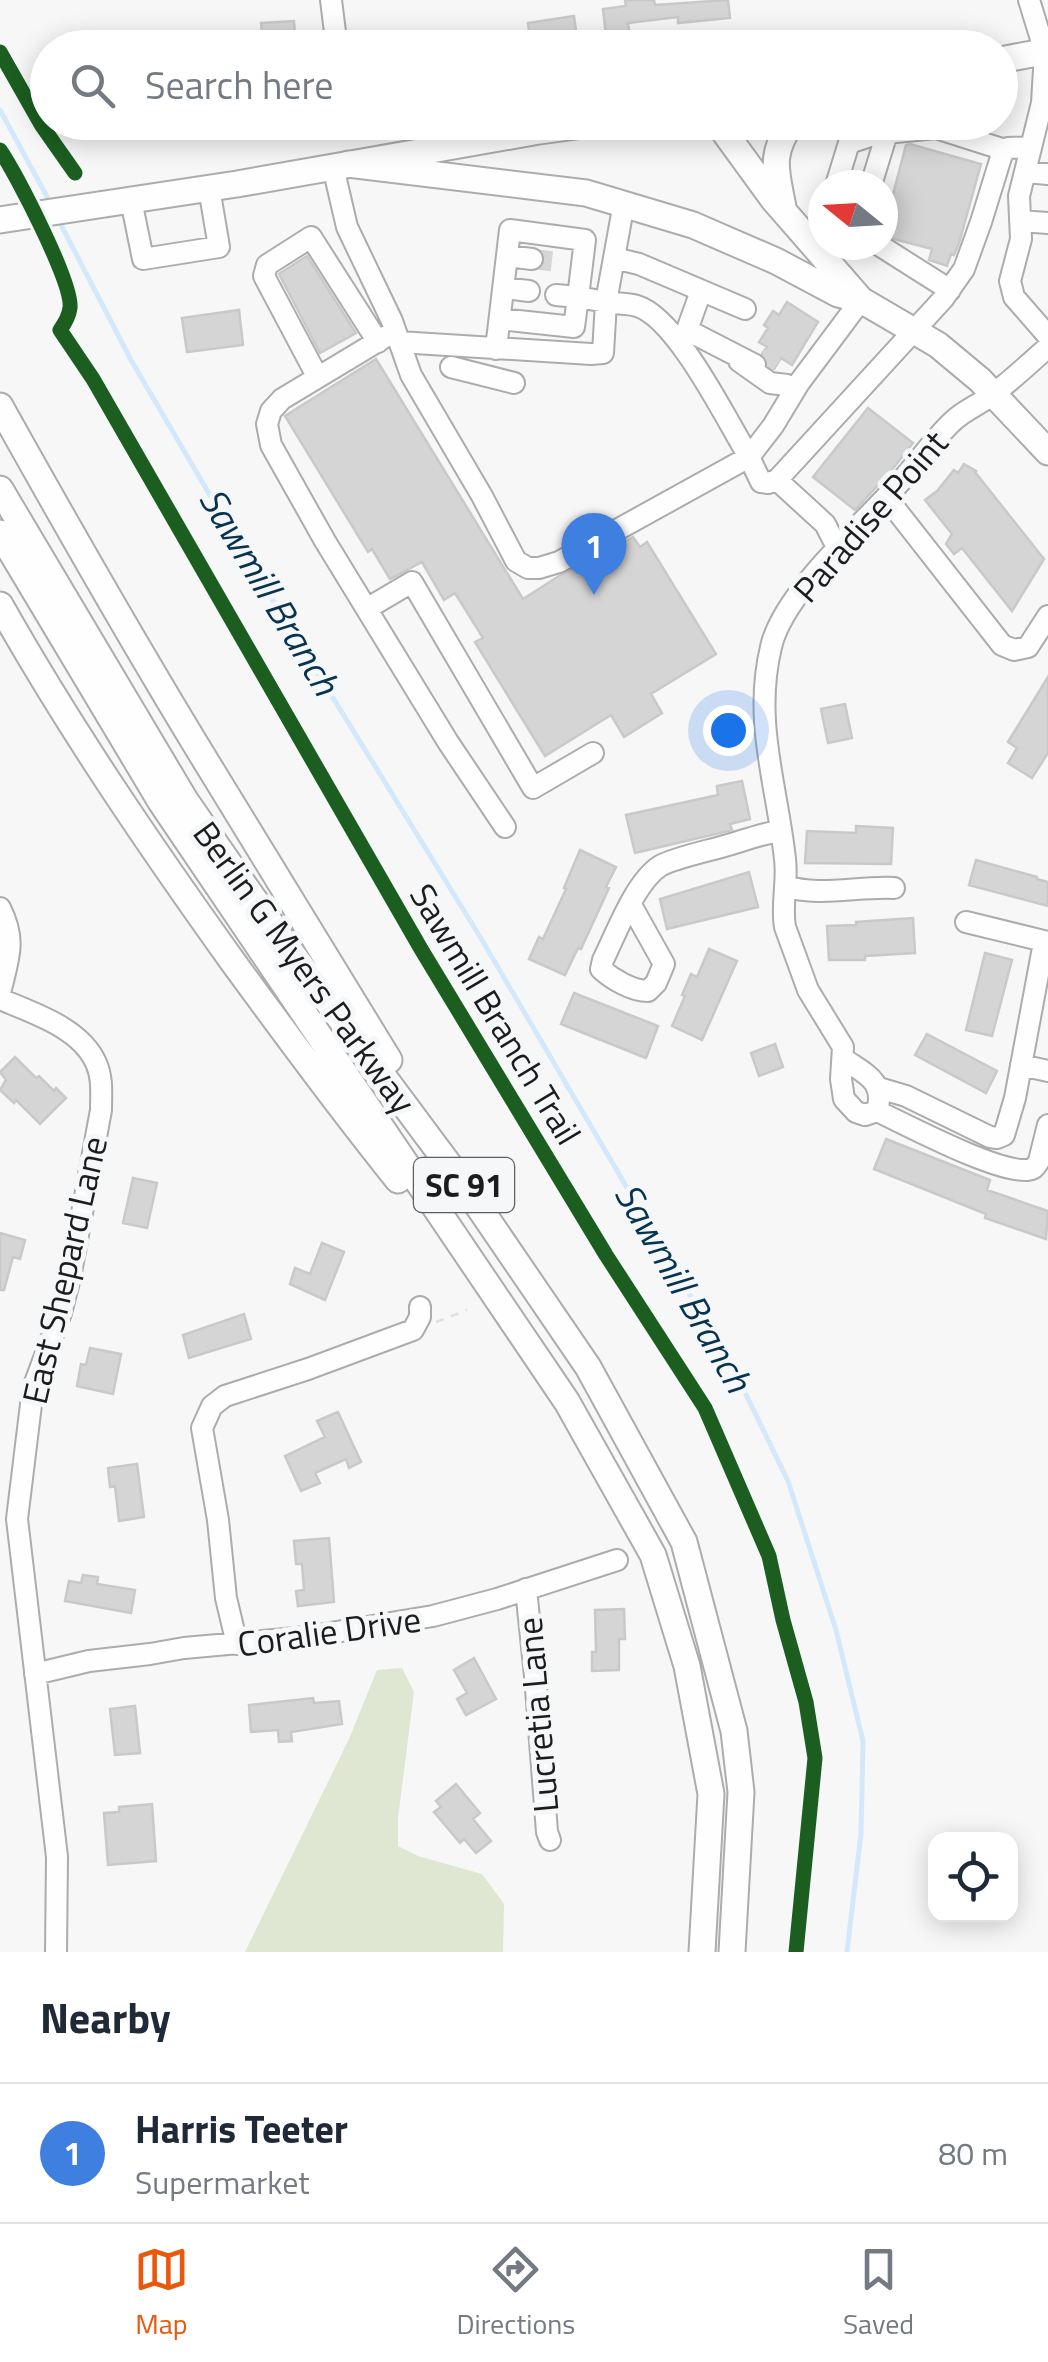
<!DOCTYPE html>
<style>
:root{--surface:#fff;--page:#f6f6f7;--text:#1f2937;--muted:#747a83;--line:#e0e1e3;--accent:#ea580c}
body{margin:0;font-family:"Titillium Web",sans-serif;background:var(--page);color:var(--text)}
.controls{position:absolute;right:30px;bottom:30px;display:grid;overflow:hidden;border-radius:20px;box-shadow:0 5px 25px #0003}
.controls button{width:90px;height:90px;display:grid;place-items:center;padding:0;border:0;border-bottom:2px solid var(--line);background:var(--surface);color:var(--text);font:50px sans-serif}
.compass{position:absolute;left:808px;top:170px;width:90px;height:90px;border-radius:50%;background:var(--surface);box-shadow:0 5px 25px #0003;rotate:288deg}
.you{position:absolute;left:728px;top:730px;width:35px;height:35px;margin:-25px;border:8px solid #fff;border-radius:50%;background:#1a73e8;box-shadow:0 0 0 15px #1a73e833}
.badge{display:grid;place-items:center;width:65px;height:65px;border-radius:50%;background:var(--accent);color:#fff;font-size:32px;font-weight:700}
.pin{position:absolute;translate:-50% -82px;filter:drop-shadow(0 2px 5px #0008)}
.pin::after{content:'';position:absolute;top:52px;width:35px;height:30px;background:inherit;clip-path:polygon(0 0,100% 0,50% 100%)}
.list{margin:0;padding:0;list-style:none}
h2{display:flex;justify-content:space-between;align-items:center;height:130px;margin:0;padding:0 40px;font-size:42px}
h2 small{font-size:32px;font-weight:400;color:var(--muted)}
.list li{display:grid;grid-template-columns:65px 1fr auto;gap:30px;align-items:center;box-sizing:border-box;height:140px;padding:0 40px;border-top:2px solid var(--line)}
.list b{display:block;font-size:38px;white-space:nowrap}
.list p{margin:0;font-size:32px;white-space:nowrap;color:var(--muted)}
.list em{font-size:32px;font-style:normal;color:var(--muted)}
.icon{flex:none;width:55px;height:55px;fill:none;stroke:currentColor;stroke-width:2;stroke-linecap:round;stroke-linejoin:round}
.map{position:relative;flex:none;width:1048px;height:1952px;overflow:hidden}
.search{position:absolute;background:var(--surface);box-shadow:0 5px 25px #0003;left:30px;right:30px;top:30px;height:110px;display:flex;align-items:center;gap:25px;box-sizing:border-box;padding:0 35px;border-radius:55px;color:var(--muted);font-size:38px}
.sheet{height:270px;background:var(--surface)}
nav{display:flex;justify-content:space-around;align-items:center;box-sizing:border-box;height:140px;border-top:2px solid var(--line);background:var(--surface);font-size:28px;color:var(--muted)}
nav a{display:grid;justify-items:center;gap:5px}
nav .on{color:var(--accent)}
.map>svg:first-child{display:block}
.green{fill:#dfe6d2}
.lines{fill:none;stroke-linecap:round;stroke-linejoin:round}
.stream{stroke:#d3e9fb;stroke-width:5}
.building{fill:#d6d5d6;stroke:#c9c9ca;stroke-width:2.5}
.minor-tunnel{stroke:#d6d6d6;stroke-width:20;stroke-dasharray:20 10;stroke-linecap:butt}
.minor-casing{stroke:#acacac;stroke-width:24}
.major-casing{stroke:#acacac;stroke-width:29}
.path{stroke:#dfdfe0;stroke-width:2.5;stroke-dasharray:8 8;stroke-linecap:butt}
.minor{stroke:#fefefe;stroke-width:20}
.major{stroke:#fefefe;stroke-width:25}
.cycleway-casing{stroke:#f6f7f8;stroke-width:21}
.cycleway{stroke:#1b5e20;stroke-width:15}
.labels{text-anchor:middle;dominant-baseline:central;stroke-width:10;stroke-linejoin:round;paint-order:stroke}
.shield{fill:#f6f7f8;stroke:#5d5e5e;stroke-width:2.5}
.shield-label{font-size:32px;font-weight:bold;fill:#1b1c1c}
.street-label{font-size:35px;fill:#1b1c1c;stroke:#f6f7f8}
.water-label{font-size:38px;font-style:italic;fill:#07334f;stroke:#f6f7f8}
</style>
<div class="map">
<svg width="1048" height="1952" viewBox="0 0 1048 1952">
<rect width="100%" height="100%" fill="#f7f7f7"/>
<path class="green" d="M402,1668l12,24 -16,126v28l20,10 64,18 22,30 -1,48h-258l104,-213 28,-69z"/>
<g class="lines">
<path class="stream" d="M0,110l51,94
M58,219l73,141 108,185 243,395 254,434 52,107 48,149 27,111 -2,92 -14,119"/>
</g>
<path class="building" d="M625,0h29l1,5 73,-5 2,18 -52,5v-6l-50,6 3,20 -24,3 -4,-37 23,-3z
M574,16l3,22 -46,7 -3,-22z
M294,21l2,25 -17,1 -1,-5 -15,2 -2,-21z
M910,144l71,20 -22,79 -5,12 -3,-1 -4,12 -18,-6 3,-11 -38,-10 -11,-7 23,-87z
M307,256l49,77 -36,20 -41,-79z
M787,302l31,20 -26,43 -11,-7 -7,11 -5,-4 -7,-11 5,-7 -8,-5 9,-14 -4,-3 9,-14 6,4z
M239,310l4,35 -56,7 -5,-34z
M376,359l147,240 36,-23 49,-24 25,-15 7,10 7,-5 69,112 -65,40 11,19 -38,24 -13,-22 -66,41 -70,-114 8,-4 -28,-45 -11,7 -22,-38 -32,17 -18,-30 -4,3 -83,-136z
M868,408l45,35 -22,28 -36,39 -42,-33z
M964,464l12,7 -1,1 69,87 -32,52 -50,-63 -8,6 -8,-10 6,-10 -27,-34 12,-9 17,-21 4,3z
M1048,677v76l-16,25 -24,-15 9,-15 -9,-6z
M845,704l7,34 -24,5 -7,-34z
M742,781l8,38 -20,5 2,6 -8,2 -89,21 -9,-38 92,-20 -1,-9z
M856,826l37,2 -2,36 -86,-1 2,-32 49,2z
M580,850l36,17 -10,20 3,1 -28,61 -3,-1 -13,27 -36,-16 10,-22 4,2 23,-50 -2,-1z
M976,860l61,17v2l11,3v24l-79,-21z
M749,872l9,35 -91,22 -7,-30z
M913,918l2,35 -50,3v4h-36l-2,-34 29,-1v-3z
M709,949l28,12 -35,79 -30,-14 13,-30 -3,-1 9,-21 6,3z
M985,953l27,7 -20,76 -26,-6z
M574,993l84,33 -12,32 -85,-34z
M927,1034l70,37 -11,22 -71,-38z
M775,1044l8,23 -24,9 -8,-23z
M15,1057l21,21 3,-2 15,15 2,-3 10,10 -26,26 -24,-24 -2,3 -14,-13 6,-10 -6,-8z
M886,1139l104,41 -3,10 61,21 -2,28 -61,-21 1,-4 -112,-45z
M133,1178l24,5 -10,45 -24,-5z
M0,1233l25,7 -5,19 -7,-2 -9,33h-4z
M322,1243l22,9 -19,48 -35,-16 5,-16 15,6z
M244,1314l7,25 -62,19 -6,-23z
M90,1348l31,6 -8,40 -36,-8 4,-22 5,1z
M338,1412l23,50 -12,6 -3,-9 -31,14 5,10 -19,8 -16,-35 40,-19 -8,-16z
M137,1464l7,53 -25,4 -4,-35 -5,1 -2,-19z
M329,1538l5,64 -36,4 -2,-15 8,-1 -2,-26h-6l-2,-23z
M83,1575l15,2 -1,7 38,6 -4,23 -66,-12 4,-20 12,2z
M624,1609l1,30h-6v31l-27,1v-19h4l-1,-42z
M474,1658l22,41 -30,16 -9,-16 10,-6 -13,-23z
M313,1698l1,5 25,-2 3,23 -51,8 1,9 -13,1 -1,-12 -27,2 -2,-27z
M135,1706l5,47 -25,2 -5,-46z
M456,1784l24,29 -7,6 18,22 -15,12 -12,-14 -4,4 -26,-31 7,-5 -5,-6z
M152,1804l4,57 -48,4 -4,-52 15,-1v-5z"/>
<g class="lines">
<path class="minor-tunnel" d="M532,259l27,3
M760,357l15,10"/>
<defs>
<path id="minor" d="M331,0l6,48
M1029,0l16,52 -3,51 -23,93 2,43 -11,42 4,16 34,39
M333,167l14,60 45,94 19,54 71,121 34,65 12,7h11l20,-6 190,-105c-22,-36 -72,-139 -112,-151 -9,-3 -21,-2 -31,-4l18,-99
M1025,172l23,2
M836,185l13,-42 27,-9 60,-6 69,22
M871,185l16,-52
M131,200l12,59 76,-12 -10,-59
M1020,221l28,2
M879,245l71,45
M507,256l25,3
M614,258l25,6 106,45
M504,288l25,3
M500,319l74,8 4,-30 -22,-2
M687,330l68,35
M395,331l-113,68 -11,12 -4,13 4,21 54,96 123,201 57,85
M678,338l9,-8 14,-39
M399,342l192,12 12,-1 3,-51 -28,-5 7,-57 -75,-10 -14,119
M739,361l31,22 17,2
M451,367l63,16
M317,376l-53,-100 3,-11 44,-28 67,105
M777,480l-9,3 -7,-1 -12,-25 24,-31 26,-43 62,-83
M886,497l116,148 12,5 14,-3 20,-31
M838,549l-13,-25 -48,-44 166,-181 21,-30 17,-47 21,-68 6,-6 23,-1
M368,608l44,-26 121,206 60,-35
M785,886c34,11 73,0 109,2
M631,905l33,59 -8,19 -8,8c-16,0 -36,-12 -47,-22l2,-9c13,-26 32,-78 57,-94 13,-8 52,-16 68,-21 18,-5 34,-12 53,-14
M0,908c17,33 8,51 0,85
M0,999c33,14 81,29 96,64 7,15 5,32 5,47l-31,168 -9,35 -28,75 -16,131 40,338 -1,95
M844,1059c21,15 42,22 33,52l-12,4 -9,-3 -12,-13 -3,-20 2,-32 -35,-57 -23,-63c-4,-23 3,-45 0,-68 -8,-74 -32,-137 -14,-212 12,-54 93,-124 131,-167 17,-19 31,-40 50,-58 13,-13 30,-18 44,-30 18,-14 35,-30 52,-45
M1021,1065l27,6
M879,1088l27,8 84,41 7,1 7,-3 11,-37 27,-145 6,-11 -82,-20
M877,1111c32,15 118,61 150,59 8,-1 8,-3 12,-9l9,-36
M526,1589l9,87 12,156 3,8
M237,1644l-11,-46 -8,-78 -16,-92 10,-22 13,-10 83,-27 105,-39 7,-13v-10
M35,1674l54,-13 61,-7 34,-6 122,-11 127,-21 64,-17 120,-39"/>
<path id="major" d="M1000,60l48,-9
M717,122l56,77 88,101
M348,164l238,29 107,32 83,36 62,33 23,6 77,45 42,35 68,72
M783,207c-7,-37 -14,-52 9,-85
M0,220l237,-36 302,-53 67,-9
M0,406c68,122 137,243 210,362 59,98 120,194 179,292
M0,489l185,311 102,147 174,234 127,186 96,175 50,189 7,61 -9,160
M0,533l161,269 406,600 86,153 34,111 24,128 -9,158
M0,605c70,124 150,241 233,357 54,74 108,147 165,218"/>
</defs>
<use href="#minor" class="minor-casing"/>
<use href="#major" class="major-casing"/>
<path class="path" d="M436,1322l31,-12"/>
<use href="#minor" class="minor"/>
<use href="#major" class="major"/>
<defs>
<path id="cycleway" d="M0,52l42,74 33,47
M0,150c16,24 73,133 70,158 -1,8 -5,15 -10,22l33,49 328,570 185,306 99,153 64,148 14,64 23,82 9,56 -19,194"/>
</defs>
<use href="#cycleway" class="cycleway-casing"/>
<use href="#cycleway" class="cycleway"/>
</g>
<g class="labels">
<rect class="shield" x="414" y="1158" width="100" height="54" rx="8"/>
<g class="shield-label">
<text x="464" y="1185">SC 91</text>
</g>
<g class="street-label">
<text transform="translate(870 516) rotate(-49)">Paradise Point</text>
<text transform="translate(305 967) rotate(54)">Berlin G Myers Parkway</text>
<text transform="translate(496 1014) rotate(59)">Sawmill Branch Trail</text>
<text transform="translate(64 1270) rotate(-77)">East Shepard Lane</text>
<text transform="translate(329 1631) rotate(-8)">Coralie Drive</text>
<text transform="translate(537 1715) rotate(-95)">Lucretia Lane</text>
</g>
<g class="water-label">
<text transform="translate(270 591) rotate(59)">Sawmill Branch</text>
<text transform="translate(684 1287) rotate(60)">Sawmill Branch</text>
</g>
</g>
</svg>
<div class="controls">
<button><svg class="icon" aria-label="locate" viewBox="0 0 24 24"><circle cx="12" cy="12" r="6"/><path d="M12 2v4M12 18v4M2 12h4M18 12h4"/></svg></button>
</div>
<svg class="compass" viewBox="-18 -18 36 36"><path d="M0-13l5 13h-10z" fill="#e53935"/><path d="M0 13l5-13h-10z" fill="#747a83"/></svg>
<div class="you"></div>
<div class="pin badge" style="left:594px;top:595px;background:#3f7fe0">1</div>
<div class="search"><svg class="icon" aria-label="search" viewBox="0 0 24 24"><circle cx="10" cy="10" r="6"/><path d="M15 15l6 6"/></svg>Search here</div>
</div>
<section class="sheet">
<h2>Nearby<small></small></h2>
<ul class="list">
<li><span class="badge" style="background:#3f7fe0">1</span><div><b>Harris Teeter</b><p>Supermarket</p></div><em>80 m</em></li>
</ul>
</section>
<nav>
<a class="on"><svg class="icon" aria-label="map" viewBox="0 0 24 24"><path d="M3 6l6-2 6 2 6-2v14l-6 2-6-2-6 2zM9 4v14M15 6v14"/></svg>Map</a>
<a><svg class="icon" aria-label="directions" viewBox="0 0 24 24"><path d="M12 3l9 9-9 9-9-9zM9 14v-3h6M13 9l2 2-2 2"/></svg>Directions</a>
<a><svg class="icon" aria-label="saved" viewBox="0 0 24 24"><path d="M7 4h10v16l-5-4-5 4z"/></svg>Saved</a>
</nav>
